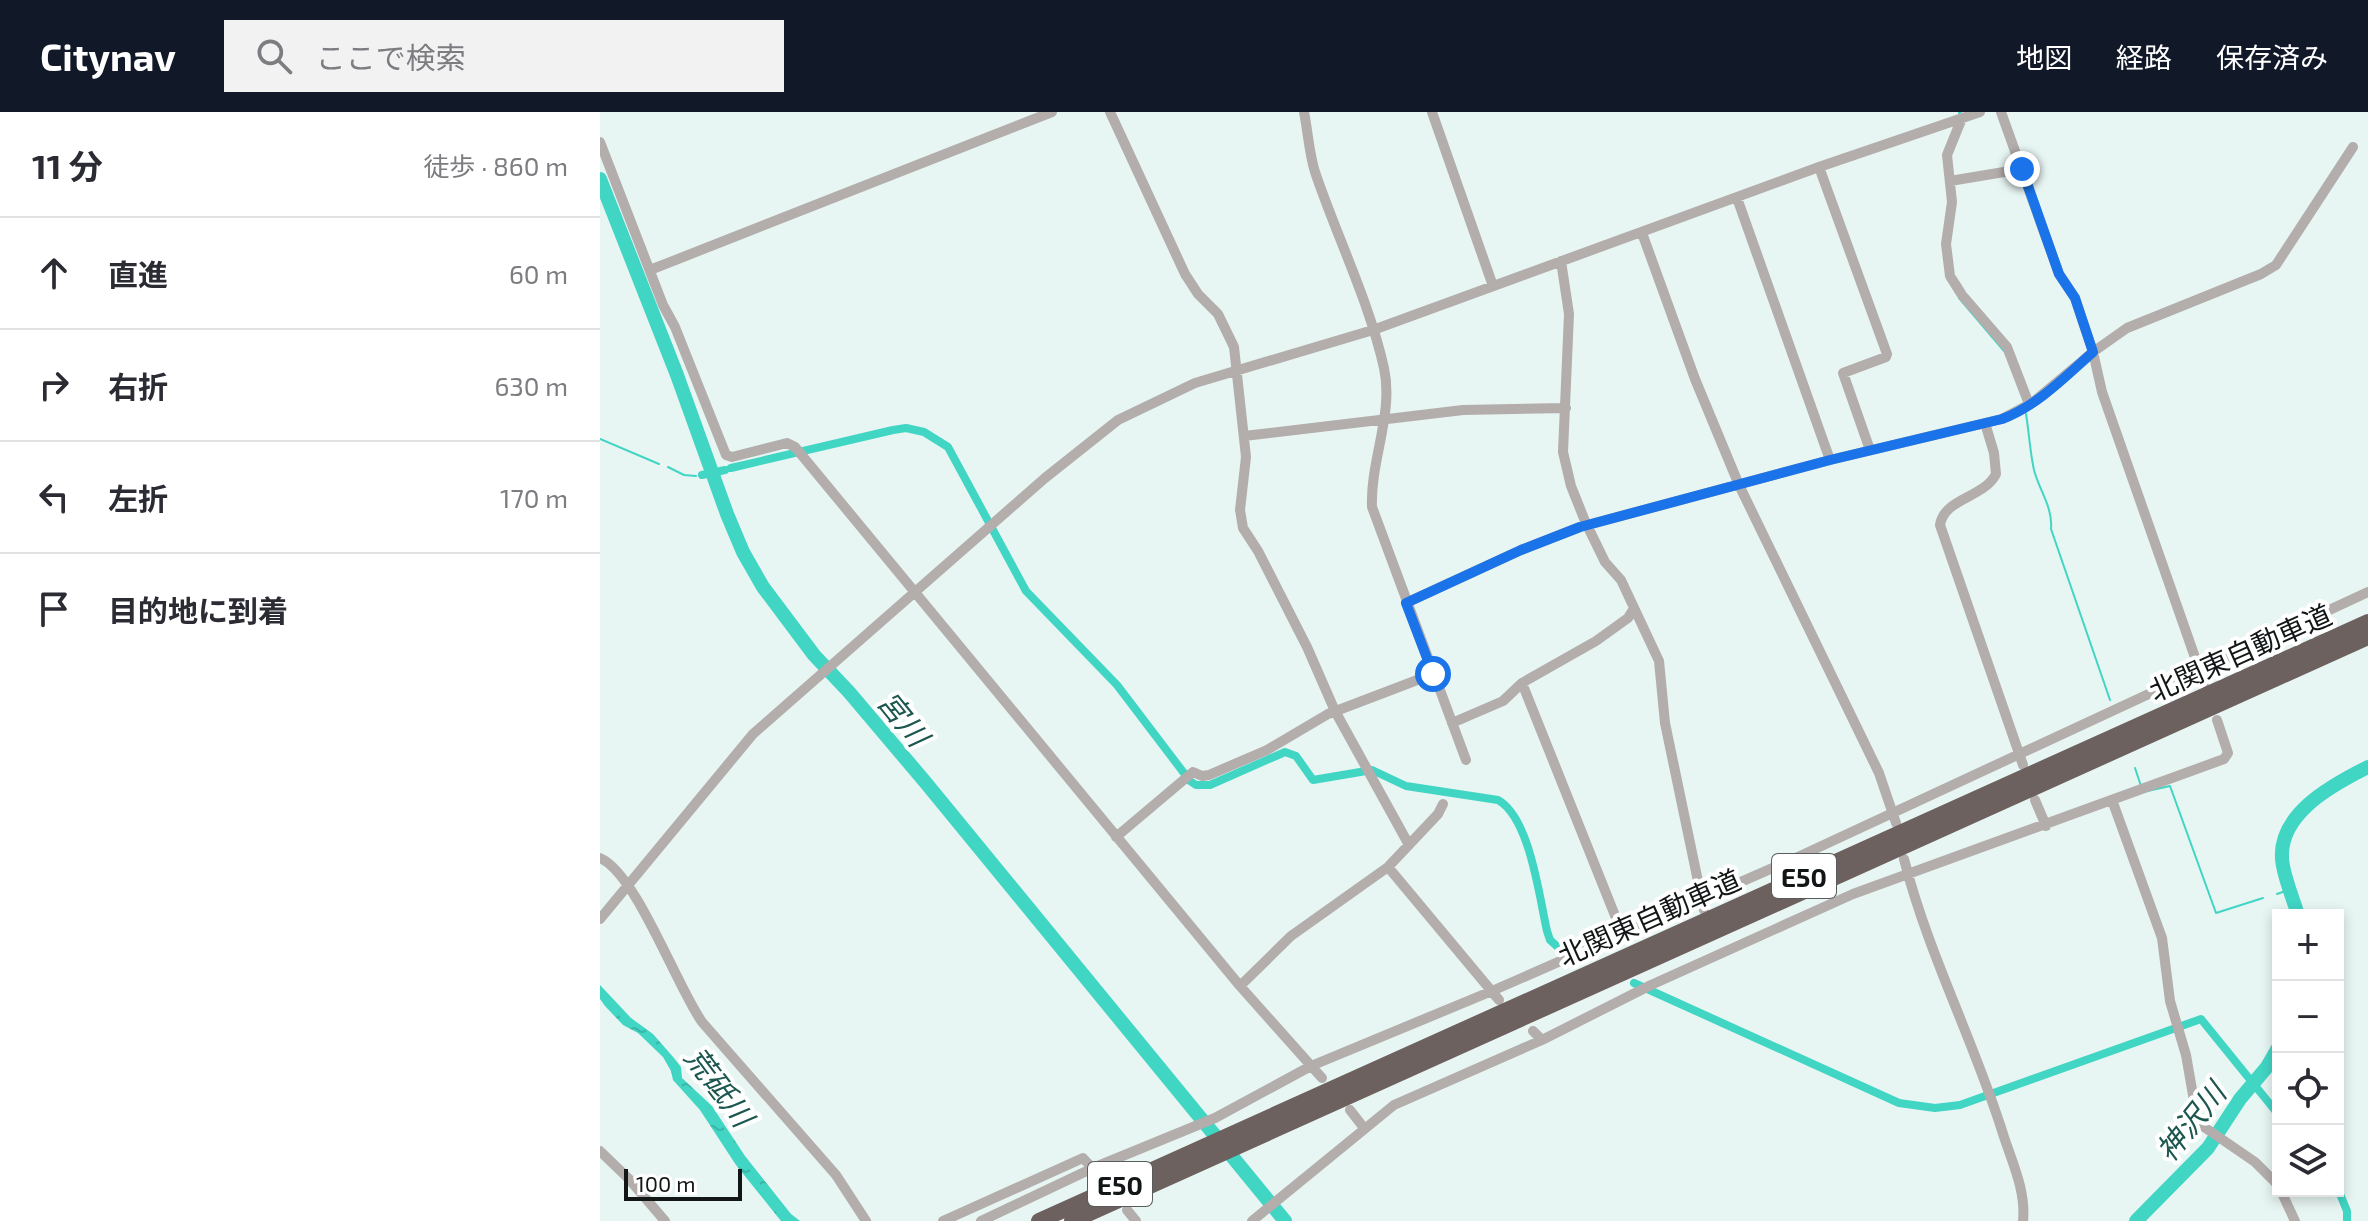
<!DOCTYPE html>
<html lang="ja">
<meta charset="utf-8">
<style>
:root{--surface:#fff;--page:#f2f2f3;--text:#2b2b33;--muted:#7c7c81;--line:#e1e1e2;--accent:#111827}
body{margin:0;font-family:"Exo 2","Noto Sans JP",sans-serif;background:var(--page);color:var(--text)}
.controls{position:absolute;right:24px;bottom:24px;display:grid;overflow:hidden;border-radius:0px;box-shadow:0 4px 12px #0003}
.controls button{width:72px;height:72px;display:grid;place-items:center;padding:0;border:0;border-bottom:2px solid var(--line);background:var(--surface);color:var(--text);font:40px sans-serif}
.scale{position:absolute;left:24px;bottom:20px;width:118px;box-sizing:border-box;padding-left:8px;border:4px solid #121616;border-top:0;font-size:22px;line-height:28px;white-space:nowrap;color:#121616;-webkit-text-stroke:6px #fff;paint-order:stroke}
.stop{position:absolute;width:24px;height:24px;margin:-18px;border:6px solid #1a73e8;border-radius:50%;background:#fff}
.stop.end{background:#1a73e8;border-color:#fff;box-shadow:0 2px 8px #0008}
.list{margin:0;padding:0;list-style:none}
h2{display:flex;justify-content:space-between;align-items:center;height:104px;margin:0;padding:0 32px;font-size:34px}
h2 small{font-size:26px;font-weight:400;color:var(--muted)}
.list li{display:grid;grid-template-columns:52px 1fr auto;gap:24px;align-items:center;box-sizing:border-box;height:112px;padding:0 32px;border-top:2px solid var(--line)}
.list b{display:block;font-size:30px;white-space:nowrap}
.list em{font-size:26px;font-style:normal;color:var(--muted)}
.icon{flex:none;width:44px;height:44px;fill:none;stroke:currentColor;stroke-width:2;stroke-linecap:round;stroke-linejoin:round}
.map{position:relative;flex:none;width:1768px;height:1109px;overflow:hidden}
header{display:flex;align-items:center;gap:48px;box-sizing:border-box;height:112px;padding:0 40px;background:var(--accent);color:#fff}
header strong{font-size:38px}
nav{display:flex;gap:44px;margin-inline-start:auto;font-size:28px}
.search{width:560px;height:72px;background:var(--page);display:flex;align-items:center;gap:20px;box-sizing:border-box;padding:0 28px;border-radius:0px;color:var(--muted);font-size:30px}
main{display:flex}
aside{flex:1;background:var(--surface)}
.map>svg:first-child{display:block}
.water{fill:url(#water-ripples)}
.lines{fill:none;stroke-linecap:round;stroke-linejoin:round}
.stream{stroke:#41d5c4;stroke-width:2}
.canal{stroke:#41d5c4;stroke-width:8}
.river{stroke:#41d5c4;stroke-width:14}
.minor{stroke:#b3adac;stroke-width:10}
.highway{stroke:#6c615f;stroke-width:16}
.route{stroke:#1a73e8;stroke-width:10}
.labels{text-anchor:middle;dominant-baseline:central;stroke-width:8;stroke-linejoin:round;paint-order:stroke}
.shield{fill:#fff;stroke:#595c5c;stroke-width:2}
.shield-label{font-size:26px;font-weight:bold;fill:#121616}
.street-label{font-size:28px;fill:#121616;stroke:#fff}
.water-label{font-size:30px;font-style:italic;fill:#1b574f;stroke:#fff}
</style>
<header>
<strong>Citynav</strong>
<div class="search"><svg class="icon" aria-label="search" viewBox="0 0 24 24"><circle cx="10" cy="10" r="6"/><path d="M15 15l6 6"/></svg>ここで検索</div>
<nav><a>地図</a><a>経路</a><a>保存済み</a></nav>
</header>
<main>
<aside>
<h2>11 分<small>徒歩 · 860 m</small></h2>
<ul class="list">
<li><svg class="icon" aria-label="ahead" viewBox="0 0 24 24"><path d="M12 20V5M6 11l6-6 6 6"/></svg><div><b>直進</b></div><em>60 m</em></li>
<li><svg class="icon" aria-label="right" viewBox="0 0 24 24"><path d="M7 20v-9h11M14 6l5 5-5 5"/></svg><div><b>右折</b></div><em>630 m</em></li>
<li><svg class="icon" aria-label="left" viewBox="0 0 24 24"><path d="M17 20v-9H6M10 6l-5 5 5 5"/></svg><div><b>左折</b></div><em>170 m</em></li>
<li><svg class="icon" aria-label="arrive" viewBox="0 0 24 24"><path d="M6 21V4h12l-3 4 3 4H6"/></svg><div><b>目的地に到着</b></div></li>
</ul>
</aside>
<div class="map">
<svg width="1768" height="1109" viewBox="0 0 1768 1109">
<defs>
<pattern id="water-ripples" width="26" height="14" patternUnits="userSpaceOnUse" patternTransform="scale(2)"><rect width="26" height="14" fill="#41d5c4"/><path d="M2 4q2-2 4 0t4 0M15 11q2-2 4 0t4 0" fill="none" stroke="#38b6a8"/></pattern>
</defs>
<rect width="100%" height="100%" fill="#e7f5f3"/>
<path class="water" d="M0,873l31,33 22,16 21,24 7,9 1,11 30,28 33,50 46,58 9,7h-19l-45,-56 -36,-55 -27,-30 -2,-9 -8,-14 -25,-24 -15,-8 -18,-19 -5,-7z"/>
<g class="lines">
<path class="stream" d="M1359,1l2,-1
M1359,186l45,53
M1426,302c3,18 4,38 8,56 5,20 19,37 17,59l59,171
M0,327l59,25
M68,355l16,8 12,1
M1535,656l6,18
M1543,680l27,-6 46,127 47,-15
M1677,782l14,-5"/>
<path class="canal" d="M131,356l162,-38 13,-2 18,4 24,15 78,144 91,94 73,96 6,4h14l75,-33 11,4 17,24 59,-10 34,16 92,14c32,18 41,96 49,131l3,9 10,9
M102,363l23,-5
M1034,871l265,120 36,5 25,-3 241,-86 77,95
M1738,1077l9,22v10"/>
<path class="river" d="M0,67l77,196 50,139 16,38 20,35 51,68 35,37 77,91 359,438
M1698,803c-5,-16 -12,-33 -15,-49 -10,-50 49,-81 85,-99
M1536,1109l72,-73 32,-49 27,-32 11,-19"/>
<path class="minor" d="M510,0l75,162 13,20 20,20 16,33 12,110 -6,53 3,18 15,23 49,96 28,64 74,134
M704,0c4,20 5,41 11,60 22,65 54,129 69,196 10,46 -14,93 -12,139l94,253
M832,0l61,174
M1401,0l58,162 16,24 18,54 9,40 102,291
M1362,6l-15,37 5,47 -6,42 4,32 12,19 45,52 22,57
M0,30l63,163 12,22 51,128 6,2 55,-14 8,4 445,539 82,92
M1219,55l68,187 -1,3 -43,16 27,77
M1350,69l72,-12
M1137,86l93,262
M1042,121l53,146 44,106 140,288 17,50
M961,149l8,53 -6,138 8,34 14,35 20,41 16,18 38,81 6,62 39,187
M50,158l402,-158
M1385,311l9,30 2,21c-12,24 -52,24 -56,51l83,240
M644,324l219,-26 103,-2
M806,491l115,-53 59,-23 250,-67 172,-41 30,-16 61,-51 34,-24 134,-54 15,-9 77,-118
M922,571l100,250
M852,611l51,-22 19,-18 74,-42 32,-23 5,-8
M1435,688l11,26
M1512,688l50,138 8,63 16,54 11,63 7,9 51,35 23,23
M516,725l77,-65 9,4 7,-1 58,-25 61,-36 105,-40
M0,746c36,15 76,127 102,164l134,153 30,46
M1304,747c24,95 71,184 100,278 9,27 22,55 19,84
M788,755l111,133
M0,807l153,-185 292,-256 73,-58 77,-37 178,-53 446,-163 161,-55
M640,874l51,-50 97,-69 50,-53 5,-10
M933,919l9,9
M750,998l14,18
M0,1039l29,28 36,42
M1681,1079l14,30
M527,1098l9,11
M343,1109l140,-63 20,22
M381,1109l112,-53 122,-50 96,-52 181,-75 308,-135 568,-264
M652,1109l142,-116 148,-65 109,-55 202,-91 371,-135 4,-6 -11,-33"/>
<path class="highway" d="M439,1109l1329,-599
M472,1109l1296,-584"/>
</g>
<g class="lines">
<path class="route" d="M833,562l-27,-71 115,-53 59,-23 250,-67 172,-41c35,-13 64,-43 91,-67l-18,-54 -16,-24 -37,-105"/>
</g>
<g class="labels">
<g class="shield">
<rect x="1172" y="742" width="64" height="44" rx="6"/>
<rect x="488" y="1050" width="64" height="44" rx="6"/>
</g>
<g class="shield-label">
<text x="1204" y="764">E50</text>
<text x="520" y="1072">E50</text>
</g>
<g class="street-label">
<text transform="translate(1640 540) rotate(-24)">北関東自動車道</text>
<text transform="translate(1049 805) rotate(-24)">北関東自動車道</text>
</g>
<g class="water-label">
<text transform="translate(304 606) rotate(51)">宮川</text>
<text transform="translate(120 974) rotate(53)">荒砥川</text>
<text transform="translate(1590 1009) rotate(-51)">神沢川</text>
</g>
</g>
</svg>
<div class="controls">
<button>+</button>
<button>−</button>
<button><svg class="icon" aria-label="locate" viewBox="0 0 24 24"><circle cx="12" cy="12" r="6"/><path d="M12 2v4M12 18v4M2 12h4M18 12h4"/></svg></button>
<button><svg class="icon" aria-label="layers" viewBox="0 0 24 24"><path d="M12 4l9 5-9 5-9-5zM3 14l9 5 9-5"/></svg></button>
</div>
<div class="scale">100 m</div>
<div class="stop" style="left:833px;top:562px"></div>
<div class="stop end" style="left:1422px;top:57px"></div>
</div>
</main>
